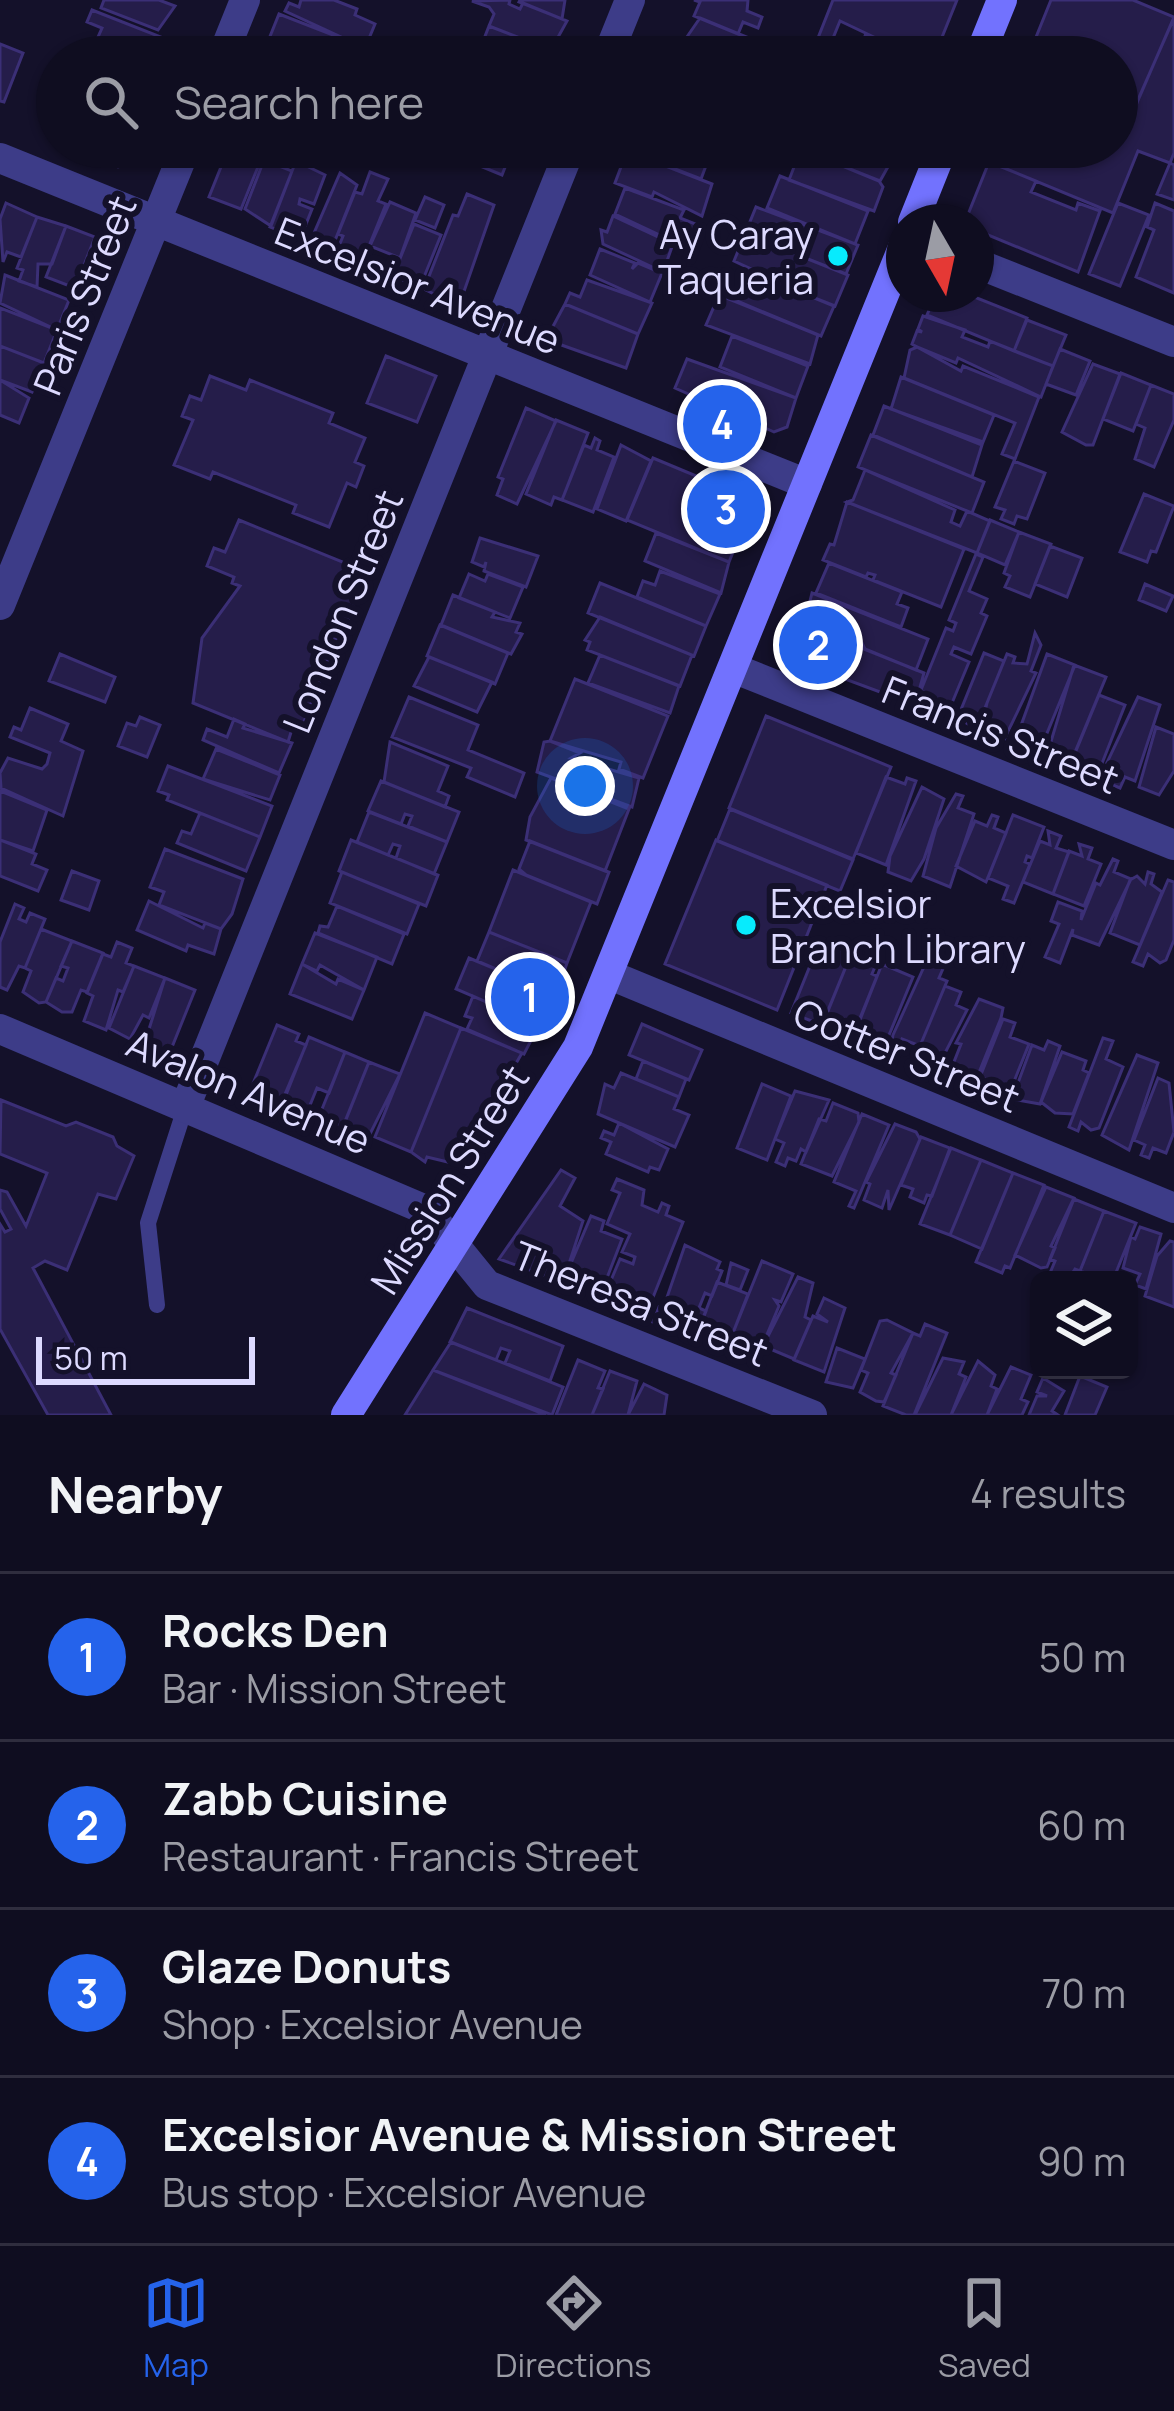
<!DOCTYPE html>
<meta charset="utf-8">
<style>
:root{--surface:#0f0d20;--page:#181629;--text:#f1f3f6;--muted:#9b9ca5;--line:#2f2d3e;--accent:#2563eb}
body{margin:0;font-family:Manrope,sans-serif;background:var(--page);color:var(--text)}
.controls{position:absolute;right:36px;bottom:36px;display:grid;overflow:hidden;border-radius:18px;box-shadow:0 3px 9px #0004}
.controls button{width:108px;height:108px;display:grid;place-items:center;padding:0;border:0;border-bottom:3px solid var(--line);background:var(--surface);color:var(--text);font:60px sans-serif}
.compass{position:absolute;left:886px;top:204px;width:108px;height:108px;border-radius:50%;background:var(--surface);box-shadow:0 3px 9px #0004;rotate:171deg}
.scale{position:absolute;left:36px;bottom:30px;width:219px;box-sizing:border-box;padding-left:12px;border:6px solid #dddaff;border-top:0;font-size:33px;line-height:42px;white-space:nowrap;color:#dddaff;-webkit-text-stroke:9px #14112a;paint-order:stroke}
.you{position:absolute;left:585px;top:786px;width:42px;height:42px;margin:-30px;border:9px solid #fff;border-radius:50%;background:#1a73e8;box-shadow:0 0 0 18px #1a73e833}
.badge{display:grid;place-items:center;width:78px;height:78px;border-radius:50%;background:var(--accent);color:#fff;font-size:39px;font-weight:700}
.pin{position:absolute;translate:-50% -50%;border:6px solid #fff;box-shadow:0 3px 12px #0006}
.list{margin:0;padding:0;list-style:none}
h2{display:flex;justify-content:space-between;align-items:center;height:156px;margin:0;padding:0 48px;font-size:51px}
h2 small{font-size:39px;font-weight:400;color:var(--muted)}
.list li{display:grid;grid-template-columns:78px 1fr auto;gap:36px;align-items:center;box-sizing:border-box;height:168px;padding:0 48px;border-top:3px solid var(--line)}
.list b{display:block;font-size:45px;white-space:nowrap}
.list p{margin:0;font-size:39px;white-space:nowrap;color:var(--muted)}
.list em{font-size:39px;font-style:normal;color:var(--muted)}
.icon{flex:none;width:66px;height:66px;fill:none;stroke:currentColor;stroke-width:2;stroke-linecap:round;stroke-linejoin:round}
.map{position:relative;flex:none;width:1174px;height:1415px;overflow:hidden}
.search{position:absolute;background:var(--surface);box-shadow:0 3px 9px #0004;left:36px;right:36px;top:36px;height:132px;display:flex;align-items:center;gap:30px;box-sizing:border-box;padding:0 42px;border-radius:66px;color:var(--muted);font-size:45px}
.sheet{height:828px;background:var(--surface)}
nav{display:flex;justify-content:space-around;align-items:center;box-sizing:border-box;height:168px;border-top:3px solid var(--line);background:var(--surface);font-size:33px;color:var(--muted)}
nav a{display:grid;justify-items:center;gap:6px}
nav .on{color:var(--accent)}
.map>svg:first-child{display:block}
.building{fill:#251d4a;stroke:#3b2f76;stroke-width:3}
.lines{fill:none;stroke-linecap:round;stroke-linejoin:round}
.lane{stroke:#3d3c88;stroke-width:16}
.street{stroke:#3d3c88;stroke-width:30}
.secondary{stroke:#7272fe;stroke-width:30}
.poi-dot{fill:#07ebfd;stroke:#14112a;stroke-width:4.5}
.labels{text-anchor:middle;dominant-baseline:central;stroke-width:12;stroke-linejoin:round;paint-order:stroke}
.poi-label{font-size:39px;fill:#dddaff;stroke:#14112a;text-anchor:end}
.street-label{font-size:39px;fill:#dddaff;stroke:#14112a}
</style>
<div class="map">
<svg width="1174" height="1415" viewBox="0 0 1174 1415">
<rect width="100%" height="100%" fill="#14112a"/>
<path class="building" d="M104,0h55l16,6 -17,24 -57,-22z
M301,0h33l23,9 -2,6 20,9 -10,24 -80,-37 4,-8 10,4z
M510,0l-1,4 11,5 3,-6 44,18 -16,29 -62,-24 5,-12 -5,-7 -17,-6z
M565,0l-3,19 -43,-17 1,-2z
M694,0h54l-1,11 15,6 -4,11 -15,-6 -5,12 -44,-18 6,-14z
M833,0h124l-23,57h-18l-76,-36 -9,22 -13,-5z
M1051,0h82l41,17 -41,95 -16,-6v-49h-89z
M92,10l74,29 -7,18h-38l-27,-11 8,-18 -15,-6z
M279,14l67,26 21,13 -2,4h-65l-33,-13z
M700,18l64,26 -5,13h-82l2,-5 -8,-3 3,-8 8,3z
M1174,18v135l-4,10 -32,-12 -25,62 -128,-53 3,-13h129z
M489,26l62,24 -3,7h-71z
M865,36l51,21 -82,-3 4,-9 8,3 4,-9 12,6z
M0,44l23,9 -19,49 -4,-1z
M74,147h58l-8,18 -6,2z
M229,147h37l-25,62 -32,-12z
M434,147h79l-11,28z
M637,147h67l14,10 -3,9 -8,-3 -6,16 -44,-17z
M795,147h90l9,9 -14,25z
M801,149l78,32 4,6 -9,24 -85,-31z
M627,151l85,33 -10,32 -48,-24 -2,5 -37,-14z
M264,160l28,11 -21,55 -26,-17z
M296,161l29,14 -11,29 -14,-5 -1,5 13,5 -12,30 -30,-12z
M989,162l47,19 -5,11 45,18 2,-7 22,8 -22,61 -102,-42v-8h-11z
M1170,163l4,2v35l-17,-6z
M370,172l18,7 -10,22 8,3 -23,57 -26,-10 6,-15 -5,-2 17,-42 7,2z
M340,173l17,12 -25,63 -21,-8z
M780,176l88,35 -13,33 -88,-36z
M625,188l59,22 -4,8 18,7 -6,13 -7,-3 -4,10 -66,-31z
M467,194l27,11 -34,98 -6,1 -30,-15 29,-74 5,1z
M425,197l19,8 -9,23 -20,-8z
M390,202l26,11 -16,45 -30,-12z
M6,203l31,14 -16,40 -14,-5 -4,10 -3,-43z
M1118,203l31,12 -29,71 -31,-12z
M1155,203l19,8v82l-38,-16 18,-47 -7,-3z
M756,207l102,38 -12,29 -101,-40z
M613,216l60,28 -10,28 -60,-28 -2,-14 6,2z
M37,217l29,9 -14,38h-14l-1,23 -18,-6 4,-11 -6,-2z
M414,224l27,11 -21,52 -27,-11z
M66,226l29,11 -20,51 -29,-11z
M745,234l103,41 -13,31 -28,-11 2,-5 -13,-6 -2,5 -60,-28z
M600,249l35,14 -3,6 6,-6 24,10 -12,29 -60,-27z
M748,271l86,35 -13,30 -84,-35z
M5,275l64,25 -12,30 -57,-27z
M587,280l65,23 -14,31 -73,-30 5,-11 10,4z
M936,294h31l60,24 -13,33 -87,-36z
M719,295l99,40 -8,29 -104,-39z
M565,304l73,30 -12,34 -73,-26 -3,-10z
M0,308l57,22 -13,33 -44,-17z
M923,316l42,14 -3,7 26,10 2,-6 63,25 -12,31 -83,-39 -2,5 -39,-16 -5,-3 5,-13 5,1 -4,-3z
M1027,320l39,15 -13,31 -39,-15z
M732,336l76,30 -12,32 -76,-31z
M0,346l44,17 -12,29 -32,-12z
M917,347l44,24 2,-5 76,31 -24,62 -13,-5 13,-31 -111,-45 6,-28z
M1060,349l30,12 -14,34 -30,-11z
M386,356l50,20 -19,46 -50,-19z
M687,359l109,39 -9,29 -13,5 -99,-44z
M1093,364l27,10 -27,71h-7l-24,-13z
M1121,373l30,12 -18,46 -30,-12z
M210,376l36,14 4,-10 83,33 -4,10 36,15 -10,24 9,4 -8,21 -9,-4 -18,44 -36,-14 3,-8 -83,-33 -3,7 -36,-14 19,-45 -11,-4 8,-20 11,4z
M901,377l93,38 -11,27 -92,-33z
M0,380l29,18 -10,25 -19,-8z
M1151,385l23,9v26l-20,47 -19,-8 10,-31 -9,-4z
M884,406l98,39 -10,32 -99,-42z
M526,408l30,13 -39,83 -20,-9 6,-16 -5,-2z
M556,420l32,13 -26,67 -8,-3 -3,8 -25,-11z
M871,435l113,47 -12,31 -114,-46z
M595,438l5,3 -3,9 17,7 -21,55 -31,-12 22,-55 7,3z
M621,445l30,16 -25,60 -29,-12z
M653,458l101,42 -25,62 -102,-42z
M1014,461l31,12 -18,46 -10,-3 -3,8 -13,-5 4,-9 -10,-3z
M865,470l90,40 -4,12 9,4 7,-15 23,10 -13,32 -130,-51 6,-2z
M1144,494l30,12 -18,46 -5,-1 -4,11 -27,-10z
M847,502l117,47 -23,58 -68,-27 2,-5 -7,-2 -2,4 -43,-17 7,-16 4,1z
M239,520l126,51 -19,56 -10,-2 -5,11 5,3 -36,93 -8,-3 -4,13 -95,-39 9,-65 38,-52 -8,-3 2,-6 -27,-11 7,-18 11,4z
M990,520l29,12 -14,33 -28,-12z
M1019,532l32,12 -21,53 -25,-10 5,-11 -6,-3z
M656,533l73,29 -8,31 -76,-32z
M480,538l58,18 -12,31 -42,-16 2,-9 -2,5 -12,-5z
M1050,546l32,12 -15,39 -32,-13z
M976,554l7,3 -14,34 18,8 -6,14 6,3 -16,38 -17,-7 -3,7 18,8 -17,41 -6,1 -25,-14 25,-62 7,3 3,-8 -7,-3z
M829,563l73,29 -5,12 11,4 -7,19 -85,-34z
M660,571l60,23 -14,32 -69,-29 6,-16 12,4z
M469,574l16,7 3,-7 35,13 -13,31 -51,-20z
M600,583l106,43 -12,30 -106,-43z
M1145,584l28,12 -7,15 -27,-11z
M812,593l116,46 -12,31 -51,-21 -8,-16 -2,6 -14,-6 -2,5 -35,-13z
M453,595l42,17 -3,5 28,6 -4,9 6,2 -11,20 -70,-29z
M600,617l92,38 -12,31 -93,-36 3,-8 -5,-2z
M440,625l68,28 -13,31 -68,-28z
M804,625l120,48 -9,32 -124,-46 -1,-11z
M1035,633l6,12 -10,26 5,2 -33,69h-7l-16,-10 7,-29 20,-49 8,3 -2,6 14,1z
M984,653l20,8 -28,69 -18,-13z
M60,654l55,23 -10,25 -56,-21z
M1047,654l28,11 -37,90 -23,-13z
M600,655l79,31 -9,27 -82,-30z
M429,657l63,25 -15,30 -63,-26z
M1074,665l32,12 -33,80 -24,-9z
M575,679l93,37 -25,62 -24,-9 2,-7 -71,-21z
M1099,695l26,10 -28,71 -26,-13z
M409,697l69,28 -10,25 56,23 -9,24 -48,-20 4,-9 -79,-31z
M1138,697l22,8 -25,76 -10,-4 -5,11 -17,-7 2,-5 10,4 2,-6 -13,-5z
M30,708l38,16 -7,17 22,10 -20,65 -62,-28 -1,-15 8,-15 34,11 5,-5 3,-11 -40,-16 4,-10 7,3z
M766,716l125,51 -38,92 -124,-51z
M140,717l20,8 -13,32 -29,-11 9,-23 9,3z
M234,719l11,5 -2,4 49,15 -13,30 -76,-33 4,-11 20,8z
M1156,727l18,7v37l-15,24 -20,-8z
M550,741l30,12 -9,5 68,20 -7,29 -95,-35 7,-30z
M390,742l58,24 -10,25 11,5 -4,11 -61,-25z
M216,749l64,26 -10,25 -67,-21z
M168,766l104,40 -12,31 -93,-37 2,-5 -11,-4z
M886,777l19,7 2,-6 9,3 -30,84 -30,-12z
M551,778l78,31 -24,62 -79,-31 4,-23z
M381,781l78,31 -12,30 -39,-16 4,-10 -7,-2 -4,10 -33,-13z
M922,787l22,12 -20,60 -13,22 -23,-9 2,-16z
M0,791l47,19 -14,41 -33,-11z
M956,794l7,2 -5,12 16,6 -24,73 -27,-11 13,-48z
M730,809l123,51 -13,31 -123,-50z
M369,812l78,30 -13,32 -38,-16 4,-12 -7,-2 -5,11 -31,-13z
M200,813l60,24 -14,34 -69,-28 5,-12 9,3z
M992,815l6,2 -4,11 12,5 -20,49 -30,-16 19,-45 12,5z
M1013,815l31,12 -12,31 -5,-2 -2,6 5,2 -16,39 -11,-4 5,-13 -20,-8z
M1048,831l13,5 -5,12 13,4 -16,42 -30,-12 17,-41 10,4z
M0,840l36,14 -4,10 15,6 -9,21 -38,-15z
M351,840l87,35 -12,31 -87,-35z
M716,840l111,45 -50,125 -112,-46z
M530,841l79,31 -12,32 -71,-29 -7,-6z
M1079,844l13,4 -4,11 13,5 -17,42 -31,-12 16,-43 13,5z
M165,849l78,30 -11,35 -11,15 -62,-24 5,-13 -14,-5z
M1113,859l5,2 -4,11 17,7 -32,66 -27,-10 1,-6 -13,34 -15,-6 14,-33 -8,-3 7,-19 24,9 -1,9 15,-37 4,2z
M513,870l78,32 -24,61 -78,-31z
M72,871l27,10 -10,29 -28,-10z
M342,872l77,32 -12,30 -77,-31z
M1148,872l6,2 -3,10 11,8 -22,53 -30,-12 20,-53 7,-4 8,8z
M1168,880l6,2v58l-8,20 -6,3 -12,-9 -5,12 -10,-4z
M149,901l54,27 2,-5 16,6 -7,25 -26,-9 -2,6 -49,-21z
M15,904l9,4 -5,11 7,3 4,-9 15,6 -20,49 -6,-2 -12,24 -7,-3v-45z
M337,906l67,28 -12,30 -74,-31 2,-7 8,1z
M41,929l31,12 -26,61 -7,1 -16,-11 8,-21 -6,-3z
M489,932l78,31 -9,28 -5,2 -76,-32z
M315,933l62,24 -13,33 -44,-25 -3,6 -15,-7z
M72,941l31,12 -16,39 -6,-2 -9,22h-10l-16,-10 10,-24 7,3 5,-13 -7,-2z
M820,941l31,13 -29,71 -31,-12z
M117,942l15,6 -6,15 8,3 -11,26 -5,-2 -12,40 -22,-9 9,-25 -6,-3 16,-39 8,3z
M856,956l21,6 -5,12 5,2 -21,52 -30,-12 21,-52 5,2z
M469,958l84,35 -13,32 -84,-36z
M928,958l17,6 -6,14 8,3 -2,5 -25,60 -18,-7 -7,17 -6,-2 4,-19z
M302,964l34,20 2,-5 26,11 -12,29 -62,-25z
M882,964l31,13 -31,75 -30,-12z
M134,966l31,12 -16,40 -6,-3 -13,24 -21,-11z
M165,978l30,12 -25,62 -10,1 -15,-11z
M945,986l16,6 -5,13 11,5 -24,47 -23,-11z
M473,996l66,29 -15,29 -57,-25 5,-11 -7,-2z
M979,999l24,9 -2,10 -23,57 -18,-7 -3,7 -7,-3 11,-28 -5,-1z
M425,1013l36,15 -50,124 -36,-15z
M1003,1019l12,4 -5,14 19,7 -18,45 -19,-5 -4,9 -5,-2 4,-11 -7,-3z
M642,1024l60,26 -13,30 -60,-25z
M277,1025l22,9 -3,7 10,4 -24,56 -30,-15z
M461,1028l61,25 -56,97 -14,13 -25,-6 -2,5 -14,-10z
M309,1037l36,15 -16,41 -12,-5 -9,22 -7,-1 -17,-9z
M1103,1038l10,3 -7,18 17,8 -24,61 -8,2 -10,-8 -3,9 -9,-4z
M1048,1041l12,5 -20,58 -28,-5 20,-54 12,5z
M345,1052l24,10 -26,65 -23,-13z
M1062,1052l24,9 -3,9 6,3 -16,41 -18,-1 -14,-11z
M1137,1055l21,8 -29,87 -27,-15z
M643,1061l43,18 -7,18 -43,-18z
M369,1062l31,12 -30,60 -26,-10z
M621,1073l58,24 -5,12 15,6 -14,32 -77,-33 7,-30 9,4z
M1158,1078l11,5 5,49 -8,21 -13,-5 -4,10 -8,-3 4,-10 -11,-5z
M762,1084l29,12 -24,64 -30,-12z
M795,1091l34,9 -23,52 -5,-3 -5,12 -8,-3 -3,8 -9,-4 8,-19 -9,-4z
M1,1100l65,26 10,-4 37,15 4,9 17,10 -18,43 -18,-5 -31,76 -22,-9 -12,7 78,147h-63l-48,-86v-105l5,8 6,-3 -11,-20v-19l7,2 19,34 21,-53 -47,-19z
M833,1103l25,10 1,9 -27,54 -31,-12 18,-45 7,2z
M862,1114l27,11 -35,83 -5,-2 7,-15 -22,-9z
M619,1123l49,26 -9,21 -9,-3 -2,5 -42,-18 5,-12 -10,-4 3,-7 10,4z
M895,1124l21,8 4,7 -31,71 -1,-20 -6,18 -18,-8 6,-16 -4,-2z
M921,1137l29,11 -18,48 -5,-1 -3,8 -14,-6 3,-8 -12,-4z
M951,1148l30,12 -31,75 -30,-11z
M981,1160l32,13 -31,76 -32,-14z
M561,1170l14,8 -15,28 23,15 -20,61 -64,-23z
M1013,1173l31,12 -34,83 -5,-2 -3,7 -26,-11z
M617,1179l27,11 -2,15 16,7 4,-9 7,3 -3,9 17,7 -35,88 -6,3 -36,-21 14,-33 13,5 2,-7 -13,-5 8,-18 -23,-10 13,-31 -8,-3z
M1046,1187l28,11 -23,48 4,2 -8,19 -6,1 -26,-13z
M1074,1199l30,12 -24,60 -5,-2 -7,11 -18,-7 5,-12 -5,-2z
M1104,1211l32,12 -23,57h-31l3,-7 -5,-2z
M591,1216l13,5 -3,10 21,8 -22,57 -37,-14z
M1140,1227l21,7 -15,55 -11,-4 5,-11 -17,-6 8,-31 4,2z
M1170,1241l4,1v65l-29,-11 12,-40z
M685,1245l35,17 -3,7 5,2 -10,25 -7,-3 -6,15 7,3 -9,23 -44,-12 6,-15 4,2z
M762,1261l31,13 -12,28 -6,-2 4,6 -16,38 -30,-11z
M731,1263l17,7 -8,20 -14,-5z
M798,1277l15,6 -8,34 6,3 -17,39 -31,-13z
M717,1282l31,12 -17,44 -31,-12z
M824,1298l21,10 -21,64 -30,-12 19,-44 15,6 -11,-8z
M467,1308l96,38 -13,35 -45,-18 5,-12 -9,-3 -5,12 -46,-18z
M887,1320l26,13 -22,40 5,2 -12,27 -8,-1 -16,-9 8,-19 -7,-3 19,-49z
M925,1324l22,9 -33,82h-8l-23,-9 30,-73 7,3z
M451,1342l112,45 -11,28 -119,-45z
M837,1348l28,11 -12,29 -27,-6z
M943,1358l21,4 -5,12 7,3 -15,38h-36z
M578,1360l27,11 -7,17 5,1 -11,26h-36z
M978,1361l17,14 -4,11 6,3 -10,26h-36z
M1011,1367l20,8 -10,24 7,3 -6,13h-35z
M433,1370l113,45h-141z
M610,1371l27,10 -9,34h-36z
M1080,1376l27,11 -12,28h-30z
M1043,1378l21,13 -12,20 6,4h-29l8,-19h10l-10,-4z
M644,1384l23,11 -3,20h-36z"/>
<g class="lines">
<path class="lane" d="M157,1305l-9,-82 38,-118"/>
<path class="street" d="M222,57l23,-57
M607,57l23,-57
M0,158l807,326
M976,263l198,79
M0,605l186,-458
M733,668l441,177
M610,975l564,233
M0,1029l426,181 61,75 325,130
M186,1105l385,-958"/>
<path class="secondary" d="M979,57l23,-57
M913,222l30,-75
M346,1415l232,-368 326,-802"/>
</g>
<g class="poi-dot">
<circle cx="838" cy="256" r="12"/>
<circle cx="746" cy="925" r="12"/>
</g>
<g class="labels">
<g class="poi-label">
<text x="814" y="234">Ay Caray<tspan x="814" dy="45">Taqueria</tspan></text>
<text x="770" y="903" text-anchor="start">Excelsior<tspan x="770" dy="45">Branch Library</tspan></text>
</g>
<g class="street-label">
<text transform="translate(418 285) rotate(22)">Excelsior Avenue</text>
<text transform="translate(84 295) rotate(-68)">Paris Street</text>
<text transform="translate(342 611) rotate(-68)">London Street</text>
<text transform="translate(1001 734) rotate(22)">Francis Street</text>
<text transform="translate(907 1055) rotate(22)">Cotter Street</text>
<text transform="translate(249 1091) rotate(23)">Avalon Avenue</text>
<text transform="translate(449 1179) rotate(-58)">Mission Street</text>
<text transform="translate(641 1303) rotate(22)">Theresa Street</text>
</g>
</g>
</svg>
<div class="controls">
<button><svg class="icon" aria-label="layers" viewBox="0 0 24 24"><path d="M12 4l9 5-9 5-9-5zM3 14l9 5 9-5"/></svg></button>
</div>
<svg class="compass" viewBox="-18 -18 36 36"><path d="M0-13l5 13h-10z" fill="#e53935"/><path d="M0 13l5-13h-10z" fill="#9b9ca5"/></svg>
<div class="scale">50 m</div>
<div class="you"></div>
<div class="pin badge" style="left:530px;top:997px">1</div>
<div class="pin badge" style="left:818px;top:645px">2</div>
<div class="pin badge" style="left:726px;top:509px">3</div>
<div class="pin badge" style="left:722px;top:424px">4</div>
<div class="search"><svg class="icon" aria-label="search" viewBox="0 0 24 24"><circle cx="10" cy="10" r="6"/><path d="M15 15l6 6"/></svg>Search here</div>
</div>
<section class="sheet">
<h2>Nearby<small>4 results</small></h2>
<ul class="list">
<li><span class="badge">1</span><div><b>Rocks Den</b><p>Bar · Mission Street</p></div><em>50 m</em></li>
<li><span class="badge">2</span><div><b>Zabb Cuisine</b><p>Restaurant · Francis Street</p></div><em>60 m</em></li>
<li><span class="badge">3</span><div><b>Glaze Donuts</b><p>Shop · Excelsior Avenue</p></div><em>70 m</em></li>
<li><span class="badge">4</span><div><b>Excelsior Avenue &amp; Mission Street</b><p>Bus stop · Excelsior Avenue</p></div><em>90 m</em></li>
</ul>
</section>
<nav>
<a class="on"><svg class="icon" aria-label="map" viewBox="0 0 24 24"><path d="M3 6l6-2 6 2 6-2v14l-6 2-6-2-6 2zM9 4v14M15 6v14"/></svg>Map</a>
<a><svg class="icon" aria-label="directions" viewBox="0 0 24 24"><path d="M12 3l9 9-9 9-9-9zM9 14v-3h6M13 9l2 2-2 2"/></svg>Directions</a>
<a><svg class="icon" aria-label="saved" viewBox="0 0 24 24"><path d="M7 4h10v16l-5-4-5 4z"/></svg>Saved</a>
</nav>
